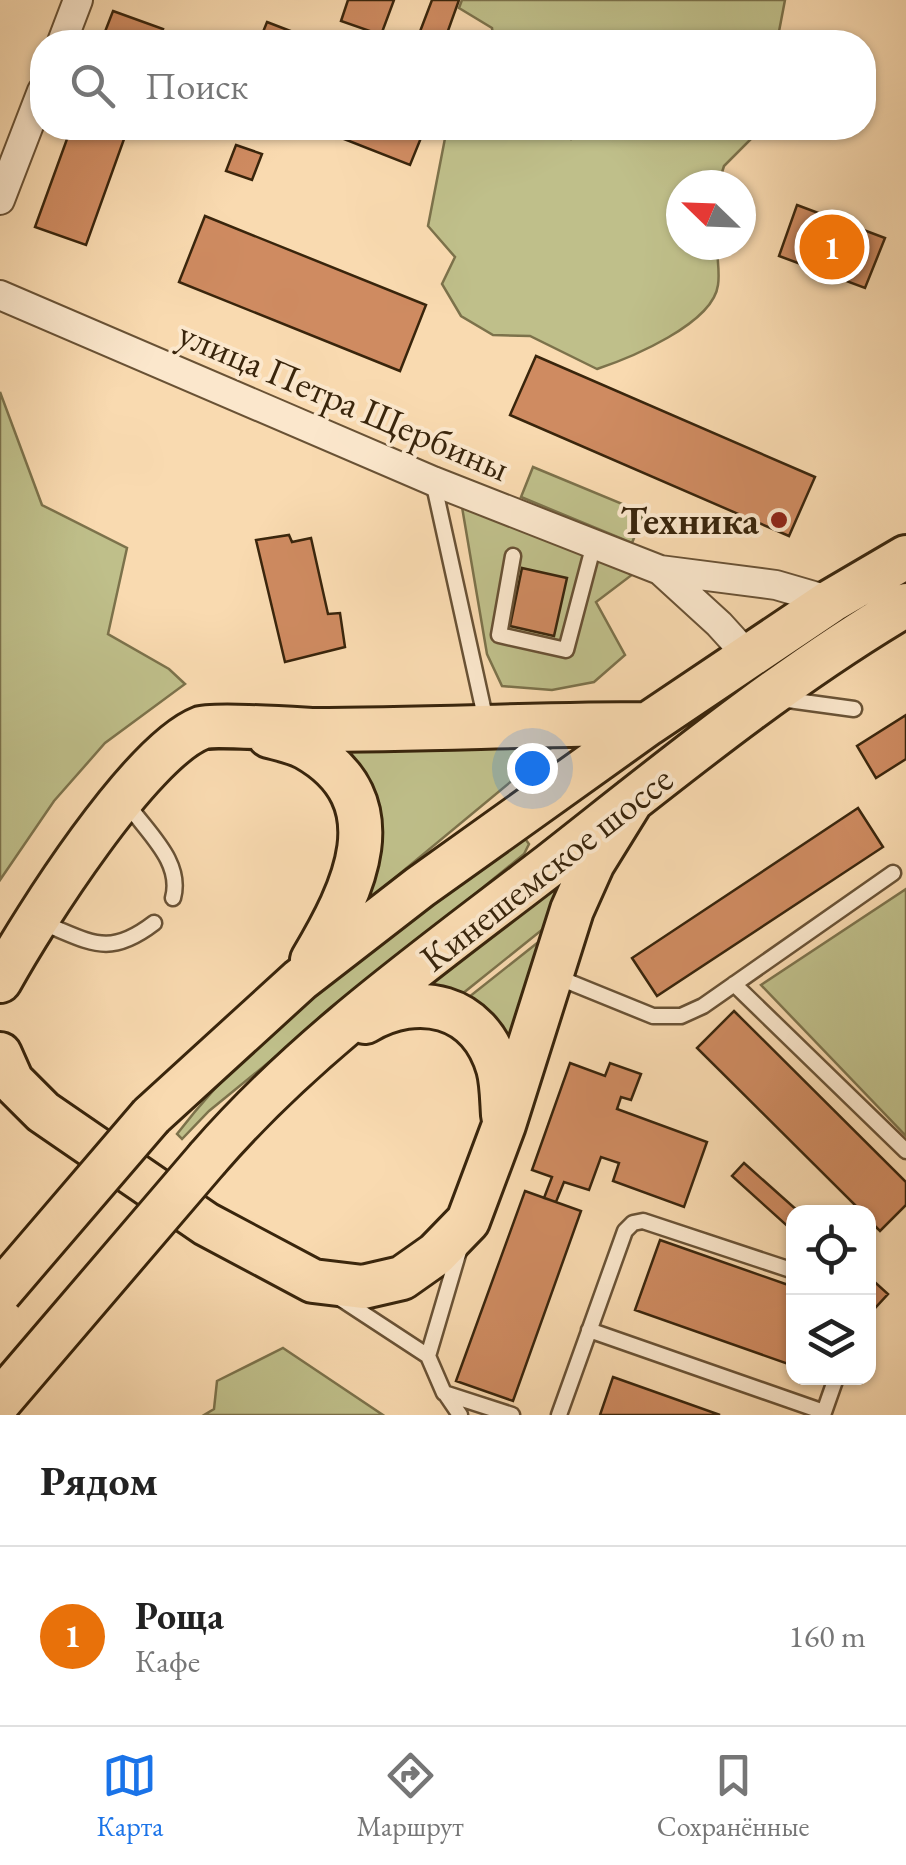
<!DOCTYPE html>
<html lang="ru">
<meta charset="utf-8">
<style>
:root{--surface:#fff;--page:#f6f6f6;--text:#222;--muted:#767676;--line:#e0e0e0;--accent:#1a73e8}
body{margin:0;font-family:"EB Garamond",serif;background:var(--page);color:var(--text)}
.controls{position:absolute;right:30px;bottom:30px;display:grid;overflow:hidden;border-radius:20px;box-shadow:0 2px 8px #0004}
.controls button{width:90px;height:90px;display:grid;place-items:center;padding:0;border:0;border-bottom:2px solid var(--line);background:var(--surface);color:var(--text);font:50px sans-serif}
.compass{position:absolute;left:666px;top:170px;width:90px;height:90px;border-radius:50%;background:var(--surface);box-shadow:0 2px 8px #0004;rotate:293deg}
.you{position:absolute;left:532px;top:768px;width:35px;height:35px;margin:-25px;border:8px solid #fff;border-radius:50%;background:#1a73e8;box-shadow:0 0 0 15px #1a73e833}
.badge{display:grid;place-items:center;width:65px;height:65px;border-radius:50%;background:var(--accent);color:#fff;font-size:32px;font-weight:700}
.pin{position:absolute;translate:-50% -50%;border:5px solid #fff;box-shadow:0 2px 10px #0006}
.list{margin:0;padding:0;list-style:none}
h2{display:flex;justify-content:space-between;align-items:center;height:130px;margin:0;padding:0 40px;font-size:42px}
h2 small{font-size:32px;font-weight:400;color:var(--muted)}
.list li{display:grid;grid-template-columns:65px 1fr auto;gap:30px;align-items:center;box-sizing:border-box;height:180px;padding:0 40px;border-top:2px solid var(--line)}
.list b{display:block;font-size:38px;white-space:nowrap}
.list p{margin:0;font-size:32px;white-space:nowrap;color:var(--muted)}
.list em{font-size:32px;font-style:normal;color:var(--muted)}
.icon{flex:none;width:55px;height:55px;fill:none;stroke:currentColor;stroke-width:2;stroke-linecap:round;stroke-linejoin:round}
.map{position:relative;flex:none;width:906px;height:1415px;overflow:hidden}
.search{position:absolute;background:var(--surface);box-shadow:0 2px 8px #0004;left:30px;right:30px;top:30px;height:110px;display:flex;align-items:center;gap:25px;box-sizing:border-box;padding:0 35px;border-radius:40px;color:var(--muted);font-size:38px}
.sheet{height:310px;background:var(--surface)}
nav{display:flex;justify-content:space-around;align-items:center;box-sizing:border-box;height:140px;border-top:2px solid var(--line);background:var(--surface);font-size:28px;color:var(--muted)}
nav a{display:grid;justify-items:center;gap:5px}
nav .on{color:var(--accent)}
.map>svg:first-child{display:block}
.green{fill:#bfbf8a;stroke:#7c724b;stroke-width:2.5}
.building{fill:#cf8b61;stroke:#39250c;stroke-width:2.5}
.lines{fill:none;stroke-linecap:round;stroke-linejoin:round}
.lane-casing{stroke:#695235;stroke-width:19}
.street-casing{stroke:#695235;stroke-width:32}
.primary-casing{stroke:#39250c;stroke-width:48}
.lane{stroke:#fbe7cc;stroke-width:14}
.street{stroke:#fbe7cc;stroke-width:28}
.primary{stroke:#f9dab0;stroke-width:42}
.primary-bridge-casing{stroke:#39250c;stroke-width:48;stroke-linecap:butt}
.primary-bridge{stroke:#f9dab0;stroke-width:42}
.poi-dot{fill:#8f2418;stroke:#fbe7cc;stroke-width:4}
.labels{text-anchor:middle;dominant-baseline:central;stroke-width:8;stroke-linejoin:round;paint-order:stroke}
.street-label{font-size:38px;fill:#39250c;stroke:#fbe7cc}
.poi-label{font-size:38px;font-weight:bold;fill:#39250c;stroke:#fbe7cc;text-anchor:end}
</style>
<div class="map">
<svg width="906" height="1415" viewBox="0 0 906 1415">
<rect width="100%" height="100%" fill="#f9dab0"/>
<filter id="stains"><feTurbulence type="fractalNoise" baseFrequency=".002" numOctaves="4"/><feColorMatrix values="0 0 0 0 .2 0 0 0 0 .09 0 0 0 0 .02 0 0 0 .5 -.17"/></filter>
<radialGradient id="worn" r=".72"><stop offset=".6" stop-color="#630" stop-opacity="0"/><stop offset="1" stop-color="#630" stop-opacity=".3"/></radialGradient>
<path class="green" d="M462,0h323l-8,42h-283l-2,-14 -33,-20z
M447,128h90l34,11 15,-11h168v8l-30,30 -6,19h-37v60h36c0,13 3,28 1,40 -5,39 -88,73 -121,84l-67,-33 -37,-1 -32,-19 -19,-32 13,-27 -27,-31z
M0,392l42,113 85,43 -19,86 61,35 16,15 -80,59 -51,58 -54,79z
M533,467l111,46 -12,30 -111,-46z
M462,507l175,64 -41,31 29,53 -31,27 -42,8 -50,-4 -15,-32z
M332,739l223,6 -193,160z
M521,833l8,11 -5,10 -315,257 -27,28 -5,-5c93,-121 224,-208 344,-301z
M561,876l-18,53 -81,65 -34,-10z
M906,889v247l-145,-151z
M546,936l-37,121 -40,-60z
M283,1348l100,67h-179l10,-6 3,-28z"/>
<path class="building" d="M348,0h46l-13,35 -40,-14z
M432,0h27l-15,42h-28z
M113,11l50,18 -5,13h-57z
M267,22l52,20h-60z
M71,128h57l-42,117 -51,-18z
M316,128h109l-15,37z
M236,145l26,9 -10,26 -26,-9z
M797,205l88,33 -20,50 -86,-32z
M205,216l221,89 -26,66 -221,-89z
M536,356l279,121 -26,59 -279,-121z
M289,535l3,7 19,-4 17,76 12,-1 5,34 -60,15 -29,-122z
M522,568l45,10 -13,58 -44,-10z
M906,715v44l-30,19 -19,-32z
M858,808l25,39 -226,149 -25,-38z
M734,1011l172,171v23l-26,26 -12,-12v-7h-6l-165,-164z
M570,1063l35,13 5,-13 31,11 -10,26 -10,-3 -4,12 90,33 -23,65 -71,-26 6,-18 -18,-6 -12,33 -25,-8 -8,20 -12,-4 8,-21 -20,-7z
M744,1163l55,49h-5v20l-62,-56z
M525,1191l56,20 -68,190 -57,-20z
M660,1240l134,47v79l-159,-56z
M868,1276l20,18 -12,13 -8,-6z
M613,1377l107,38h-120z"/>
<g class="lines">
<defs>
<path id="lane" d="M433,481l53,240
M513,556l-14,79 67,15 28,-106
M781,699l73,10
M127,803c19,29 56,58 46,95
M40,922c50,19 67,37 114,1
M557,977l96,39h28l22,-10 190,-133
M734,984l172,167
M338,1297l90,59 16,37 68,22
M589,1330l235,82
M428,1356l31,-105
M445,1393l15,22
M559,1415l66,-184 8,-8 10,-2 151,50
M823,1415l13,-37"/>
<path id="street" d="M62,42l16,-42
M0,200l42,-109
M0,295l433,186 227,89 116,15 55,16
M661,571l58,53 30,33"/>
<path id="primary" d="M269,736c11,3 26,6 37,12 93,53 47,143 6,212
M0,981c33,-60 140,-229 201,-253 10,-4 94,1 113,2 111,0 222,-6 334,-6
M365,1022c53,-31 114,-18 133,46 4,14 4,32 5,47
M0,1054l12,27 31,31 163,112 107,57 50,6 39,-9 34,-24 32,-33 36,-96 68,-215 21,-47 39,-63
M151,1116l149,-136 120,-93 228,-163 183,-123 75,-44
M208,1158c97,-112 221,-200 338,-290 116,-91 233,-188 360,-263"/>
</defs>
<use href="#lane" class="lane-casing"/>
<use href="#street" class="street-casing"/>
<use href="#primary" class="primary-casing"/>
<use href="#lane" class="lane"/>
<use href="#street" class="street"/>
<use href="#primary" class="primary"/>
<defs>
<path id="primary-bridge" d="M0,1292l151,-176
M0,1401l208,-243"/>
</defs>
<use href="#primary-bridge" class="primary-bridge-casing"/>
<use href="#primary-bridge" class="primary-bridge"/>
</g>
<circle class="poi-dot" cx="779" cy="520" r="10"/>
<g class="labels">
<g class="street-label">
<text transform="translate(344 400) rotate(23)">улица Петра Щербины</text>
<text transform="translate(546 868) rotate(-38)">Кинешемское шоссе</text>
</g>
<g class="poi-label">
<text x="759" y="520">Техника</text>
</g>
</g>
<rect width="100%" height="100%" filter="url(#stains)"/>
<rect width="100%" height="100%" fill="url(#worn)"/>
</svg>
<div class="controls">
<button><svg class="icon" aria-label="locate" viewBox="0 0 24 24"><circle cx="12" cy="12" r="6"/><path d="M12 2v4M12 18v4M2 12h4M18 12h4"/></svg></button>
<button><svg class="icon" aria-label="layers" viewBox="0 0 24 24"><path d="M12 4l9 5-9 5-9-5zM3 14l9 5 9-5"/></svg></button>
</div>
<svg class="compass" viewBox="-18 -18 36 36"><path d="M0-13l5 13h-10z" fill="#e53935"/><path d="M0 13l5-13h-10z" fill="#767676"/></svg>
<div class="you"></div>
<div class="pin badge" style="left:832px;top:247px;background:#e8710a">1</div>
<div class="search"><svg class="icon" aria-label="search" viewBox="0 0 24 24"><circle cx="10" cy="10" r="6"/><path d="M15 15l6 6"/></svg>Поиск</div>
</div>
<section class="sheet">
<h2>Рядом<small></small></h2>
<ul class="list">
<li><span class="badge" style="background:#e8710a">1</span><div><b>Роща</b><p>Кафе</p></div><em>160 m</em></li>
</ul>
</section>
<nav>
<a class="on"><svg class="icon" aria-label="map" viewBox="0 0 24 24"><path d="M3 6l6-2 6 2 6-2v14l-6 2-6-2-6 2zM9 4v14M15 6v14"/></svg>Карта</a>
<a><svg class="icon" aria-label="directions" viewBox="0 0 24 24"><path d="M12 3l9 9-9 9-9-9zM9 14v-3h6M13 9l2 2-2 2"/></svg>Маршрут</a>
<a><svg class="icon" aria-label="saved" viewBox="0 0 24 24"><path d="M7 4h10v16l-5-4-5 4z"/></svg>Сохранённые</a>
</nav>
